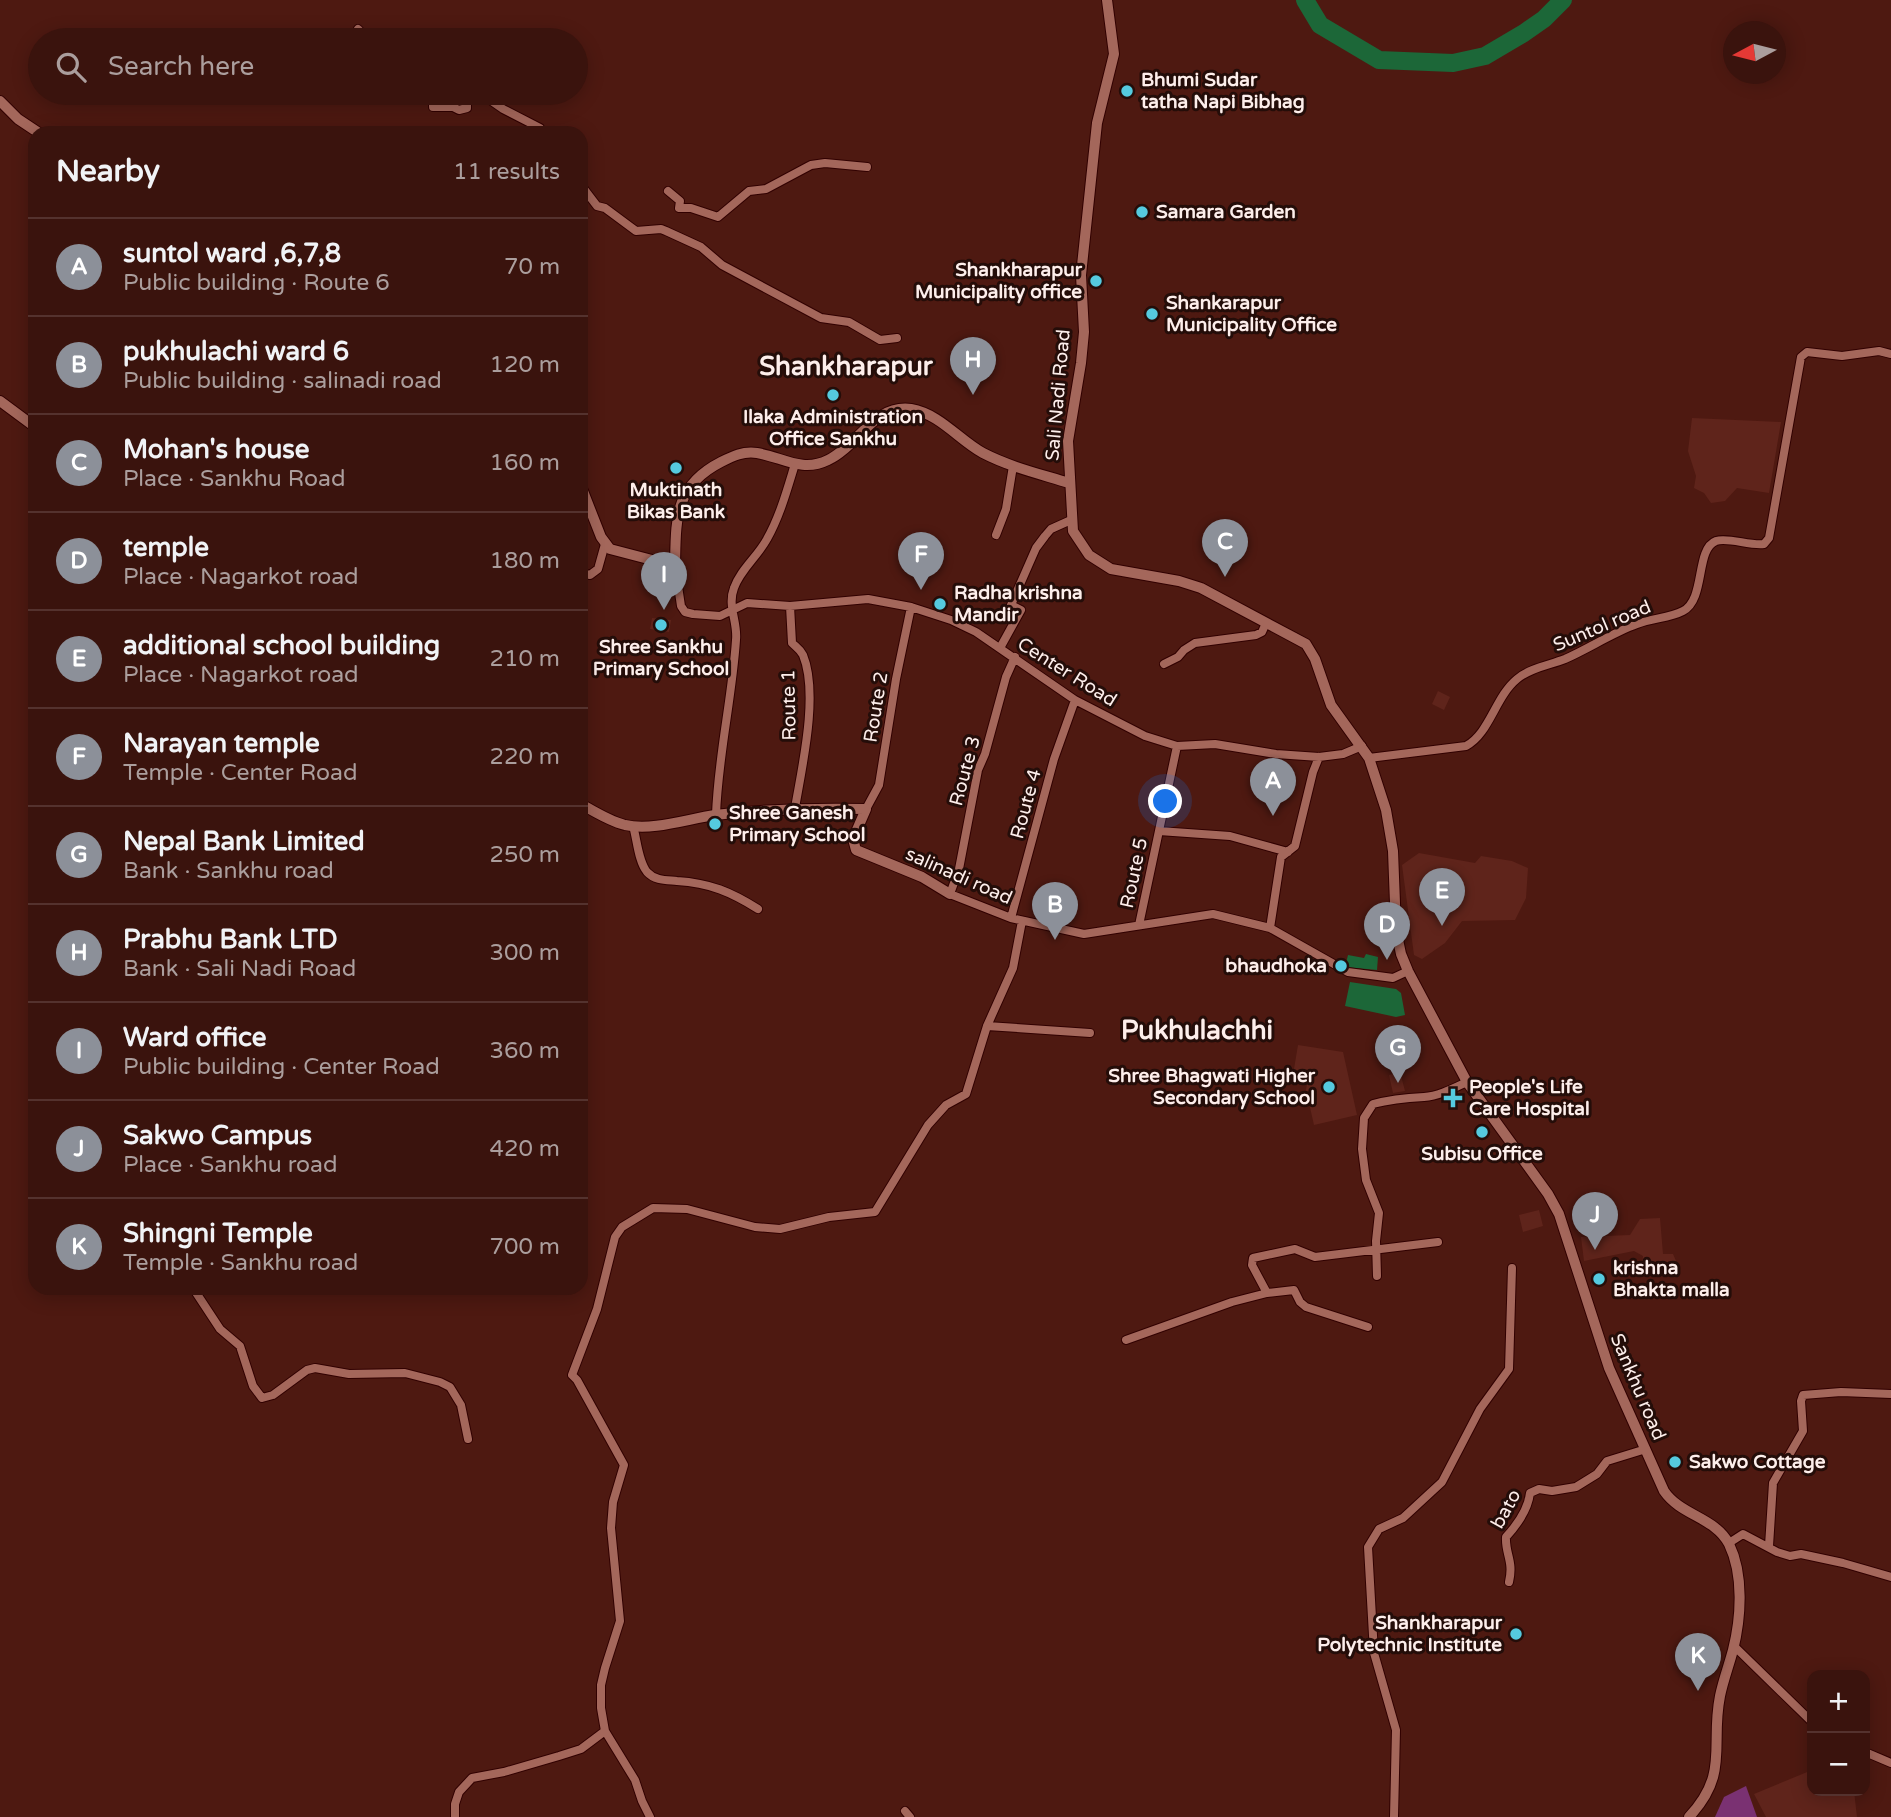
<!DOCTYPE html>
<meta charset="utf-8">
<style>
:root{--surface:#3a130d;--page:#411c16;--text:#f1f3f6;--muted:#ab9e9d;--line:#54322e;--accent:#8c9099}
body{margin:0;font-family:"Varela Round",sans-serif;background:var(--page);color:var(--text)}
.controls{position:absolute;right:21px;bottom:21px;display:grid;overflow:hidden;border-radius:14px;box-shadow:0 4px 18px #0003}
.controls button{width:63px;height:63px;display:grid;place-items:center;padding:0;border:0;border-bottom:2px solid var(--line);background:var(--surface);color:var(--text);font:35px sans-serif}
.compass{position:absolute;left:1723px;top:21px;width:63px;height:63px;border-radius:50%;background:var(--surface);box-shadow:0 4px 18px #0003;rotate:263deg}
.you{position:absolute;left:1166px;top:802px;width:24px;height:24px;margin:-18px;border:5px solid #fff;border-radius:50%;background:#1a73e8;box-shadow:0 0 0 10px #1a73e833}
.badge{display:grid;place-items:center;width:46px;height:46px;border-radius:50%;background:var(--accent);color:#fff;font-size:23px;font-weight:700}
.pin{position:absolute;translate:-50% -58px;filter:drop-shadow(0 2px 4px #0008)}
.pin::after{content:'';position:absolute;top:37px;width:24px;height:21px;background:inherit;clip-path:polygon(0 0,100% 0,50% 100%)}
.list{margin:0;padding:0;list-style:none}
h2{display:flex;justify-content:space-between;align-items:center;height:91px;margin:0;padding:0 28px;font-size:30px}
h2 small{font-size:23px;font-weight:400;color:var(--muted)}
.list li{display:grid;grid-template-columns:46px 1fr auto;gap:21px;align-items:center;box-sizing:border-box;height:98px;padding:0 28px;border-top:2px solid var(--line)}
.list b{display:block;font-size:26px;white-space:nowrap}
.list p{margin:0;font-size:23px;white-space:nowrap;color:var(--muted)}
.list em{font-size:23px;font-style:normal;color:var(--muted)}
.icon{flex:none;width:38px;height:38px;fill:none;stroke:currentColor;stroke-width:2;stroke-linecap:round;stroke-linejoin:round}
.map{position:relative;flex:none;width:1891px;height:1817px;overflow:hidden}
.search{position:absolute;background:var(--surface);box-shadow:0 4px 18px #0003;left:28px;top:28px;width:560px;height:77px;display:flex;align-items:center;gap:18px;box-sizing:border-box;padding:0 24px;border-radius:38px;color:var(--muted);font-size:26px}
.panel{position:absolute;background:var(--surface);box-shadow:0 4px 18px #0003;left:28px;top:126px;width:560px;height:1169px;border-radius:21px}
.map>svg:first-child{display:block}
.built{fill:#5f241b}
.forest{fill:#7a3172}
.water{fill:#1c6738}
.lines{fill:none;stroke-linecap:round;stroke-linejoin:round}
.river{stroke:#1c6738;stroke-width:18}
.street-casing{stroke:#310000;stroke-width:10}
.secondary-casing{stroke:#310000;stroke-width:12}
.street{stroke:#a4675b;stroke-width:8}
.secondary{stroke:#a4675b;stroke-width:10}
.poi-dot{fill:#55cadf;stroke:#240d09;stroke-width:2.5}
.labels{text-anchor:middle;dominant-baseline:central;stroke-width:6;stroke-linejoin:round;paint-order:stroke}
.poi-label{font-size:19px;font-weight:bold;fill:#fdeeeb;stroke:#240d09;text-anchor:start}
.street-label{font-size:19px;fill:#fdeeeb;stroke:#240d09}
.district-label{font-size:26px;font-weight:bold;fill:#fdeeeb;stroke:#240d09}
</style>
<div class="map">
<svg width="1891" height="1817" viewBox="0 0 1891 1817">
<rect width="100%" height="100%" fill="#4e1911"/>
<path class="built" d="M1692,418l89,4 -12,71 -32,-5 -12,13 -14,2 -7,-10 -10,-5 2,-12 -8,-25z
M652,618l19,2 -2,12 -19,-3z
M1438,691l12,6 -6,13 -12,-6z
M1419,853l56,10 6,-7 31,5 16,7 -2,30 -11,22 -53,1 -17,22 -23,16 -8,-4 -12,-90z
M1298,1045l45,7 14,63 -43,10 -8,-35 1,-6 -15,-3z
M1400,1072l5,19 -12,2 -4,-18z
M1539,1210l4,16 -20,6 -4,-17z
M1660,1218l3,36h10l3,7 -7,4 -23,6 -4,-5 1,-10 -9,-5 -50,10 -3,-24 49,-2 10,-16z
M1812,1770v21h42l3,26h-91l-12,-23z"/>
<path class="forest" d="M1746,1786l11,31h-42l9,-20z"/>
<path class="water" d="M1366,954l12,3 -1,13 -32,-3 3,-12 16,3z
M1350,982l46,7 5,4 4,22 -9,2 -51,-11z"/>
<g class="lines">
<path class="river" d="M1305,0l15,25 59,35 74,3 32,-7 39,-23 20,-14 19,-19"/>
<defs>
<path id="street" d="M358,29l10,11
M433,93v14h20l6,3 8,-2v-10l6,-5
M480,93l23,16 37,19 2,5
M581,185l16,21 8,2 31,23 25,-2 5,2 35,16 21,18 99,53 28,4 31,18 17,-2
M668,191l12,10 -1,7h12l27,9 31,-26 17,-2 45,-24 14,-2 42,4
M996,535l10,-26 7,-43
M675,566l6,40 4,6 8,2 27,2 27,-13 43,3 78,-7 43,8 40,13 25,12 99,68 70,36 32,10 38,-2 61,10 43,3 24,-3 19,-8
M581,573l9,2 8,-6 7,-25
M790,606l2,37c4,4 8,6 11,12 16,39 -1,112 -8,153
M1000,648l21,-38 -10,-5 25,-57 9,-12 6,-7 20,-9
M1015,657l-9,20 -21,77 -7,16 -19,99 -9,25 61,24 73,16 129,-20 57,14 78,44 45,6 15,-7
M1164,664l14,-7 6,-7 11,-7 61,-8 6,-3 4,-9
M1369,758l97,-12c24,-13 29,-49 51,-67 13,-11 33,-14 48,-20 25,-11 47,-26 72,-35 15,-6 33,-6 46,-13 23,-12 12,-62 33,-70 12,-4 34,5 48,3l5,-6 32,-181 6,-5 35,4 37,-5 12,3
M866,809l13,-24 17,-106 15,-72
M716,815c2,-59 16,-116 20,-175 2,-18 -9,-34 -2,-52 6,-18 24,-32 33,-49 13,-23 20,-49 28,-75
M633,826c4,13 5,35 14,46 8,9 20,8 30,9 33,2 54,11 81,28
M1159,831l71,5 58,16
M1011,918l43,-159 21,-59
M1139,925l38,-179
M1270,928l11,-71 14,-11 18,-74 6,-15
M987,1026l103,7
M1377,1276l-1,-35 3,-28 -13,-33 -4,-31 2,-31 9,-14c19,-5 32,-6 51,-7 15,-1 30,-9 43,-15
M193,1288l27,41 20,17 13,40 9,12 11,-3 34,-25 8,-2 34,6 56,-1 35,9 10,5 11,18 7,34
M1368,1327l-62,-20 -6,-5 -6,-12 -27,3 -15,-28 1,-7 42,-9 20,8 123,-15
M1126,1340l106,-38 35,-9
M1729,1543l14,-9 34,18 13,4 11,-2 42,9 48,14
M1769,1546l4,-63 30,-52 -2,-30 2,-6 38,-3 50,2
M1509,1582c5,-21 -4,-28 -3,-45 11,-12 22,-27 24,-44l9,-4 13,2 24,-4 21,-13 10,-13 39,-12
M1734,1646l78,76
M1865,1752l26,11
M905,1811l5,6
M455,1817v-13l4,-12 13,-14 32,-6 55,-16 22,-7 24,-18
M650,1817l-8,-16 -7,-21 -30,-49 -4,-23v-23l4,-17 15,-47 -9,-93 2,-26 11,-37 -47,-85 -5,-5 25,-66 18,-72 7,-10 31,-19 34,1 68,18 25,2 49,-12 46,-5 53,-87 18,-20 20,-11 21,-68 26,-58 9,-47
M1394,1817l2,-87 -22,-77 -6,-106 11,-18 24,-11 39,-36 38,-73 29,-40 3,-101"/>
<path id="secondary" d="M1107,0l7,54 -17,69 -16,152 3,57 -3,31 -13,78 5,90 16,24 22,14 68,12 22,7 105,56 9,15 16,46 38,53 17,52 7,41 3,79 5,24 7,17 59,111 81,112 11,20 50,154 55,123c17,25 51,26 65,53 15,31 12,74 4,106 -4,15 -10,31 -13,46 -10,50 10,77 -31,121
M0,101l18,18 21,14
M0,401l35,26
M581,486l20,51 9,12 65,17c1,-47 -1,-80 46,-104 12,-6 22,-11 36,-9 25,4 45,20 71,7 30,-14 46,-56 83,-51 29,5 48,31 72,44 27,14 57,21 86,30
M581,804c14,8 28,17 44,21 28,6 62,-6 90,-10 51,-6 100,-7 151,-6l-13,30 3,11 66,27 28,17"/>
</defs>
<use href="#street" class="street-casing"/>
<use href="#secondary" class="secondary-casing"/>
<use href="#street" class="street"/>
<use href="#secondary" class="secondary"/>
</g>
<g class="poi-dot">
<circle cx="1127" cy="91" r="7"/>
<circle cx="1142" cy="212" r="7"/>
<circle cx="1096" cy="281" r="7"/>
<circle cx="1152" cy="314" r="7"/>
<circle cx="833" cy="395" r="7"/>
<circle cx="676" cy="468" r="7"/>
<circle cx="940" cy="604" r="7"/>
<circle cx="661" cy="625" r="7"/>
<circle cx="715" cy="824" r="7"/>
<circle cx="1341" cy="966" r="7"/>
<circle cx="1329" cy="1087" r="7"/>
<path d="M1449.5 1087.5h7v7h7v7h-7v7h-7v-7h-7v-7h7z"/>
<circle cx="1482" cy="1132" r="7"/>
<circle cx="1599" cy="1279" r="7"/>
<circle cx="1675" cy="1462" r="7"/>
<circle cx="1516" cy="1634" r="7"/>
</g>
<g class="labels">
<g class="poi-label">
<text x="1141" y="80">Bhumi Sudar<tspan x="1141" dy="22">tatha Napi Bibhag</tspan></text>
<text x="1156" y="212">Samara Garden</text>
<text x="1082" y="270" text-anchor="end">Shankharapur<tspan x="1082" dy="22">Municipality office</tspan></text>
<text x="1166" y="303">Shankarapur<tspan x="1166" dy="22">Municipality Office</tspan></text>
<text x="833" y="417" text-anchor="middle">Ilaka Administration<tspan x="833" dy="22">Office Sankhu</tspan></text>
<text x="676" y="490" text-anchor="middle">Muktinath<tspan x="676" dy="22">Bikas Bank</tspan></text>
<text x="954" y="593">Radha krishna<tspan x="954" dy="22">Mandir</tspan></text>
<text x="661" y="647" text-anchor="middle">Shree Sankhu<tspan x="661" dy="22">Primary School</tspan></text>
<text x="729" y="813">Shree Ganesh<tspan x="729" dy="22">Primary School</tspan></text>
<text x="1327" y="966" text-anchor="end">bhaudhoka</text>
<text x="1315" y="1076" text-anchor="end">Shree Bhagwati Higher<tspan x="1315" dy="22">Secondary School</tspan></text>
<text x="1469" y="1087">People's Life<tspan x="1469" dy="22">Care Hospital</tspan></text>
<text x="1482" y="1154" text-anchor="middle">Subisu Office</text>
<text x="1613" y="1268">krishna<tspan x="1613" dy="22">Bhakta malla</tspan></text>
<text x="1689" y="1462">Sakwo Cottage</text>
<text x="1502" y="1623" text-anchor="end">Shankharapur<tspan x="1502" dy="22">Polytechnic Institute</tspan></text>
</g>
<g class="street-label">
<text transform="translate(1058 395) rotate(-85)">Sali Nadi Road</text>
<text transform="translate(1602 626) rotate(-23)">Suntol road</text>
<text transform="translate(1067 672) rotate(32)">Center Road</text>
<text transform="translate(789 705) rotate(-91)">Route 1</text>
<text transform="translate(876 707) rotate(-81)">Route 2</text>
<text transform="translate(965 771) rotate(-75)">Route 3</text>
<text transform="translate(1026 804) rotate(-75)">Route 4</text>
<text transform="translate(1134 873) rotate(-78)">Route 5</text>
<text transform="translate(959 876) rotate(24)">salinadi road</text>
<text transform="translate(1638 1387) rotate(67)">Sankhu road</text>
<text transform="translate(1506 1509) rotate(-61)">bato</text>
</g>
<g class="district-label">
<text x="846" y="366">Shankharapur</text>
<text x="1197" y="1030">Pukhulachhi</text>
</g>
</g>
</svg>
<div class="controls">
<button>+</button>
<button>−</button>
</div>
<svg class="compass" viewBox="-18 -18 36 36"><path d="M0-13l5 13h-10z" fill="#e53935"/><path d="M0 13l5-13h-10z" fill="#ab9e9d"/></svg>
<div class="you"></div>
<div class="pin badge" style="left:1273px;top:816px">A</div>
<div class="pin badge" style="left:1055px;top:940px">B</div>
<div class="pin badge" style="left:1225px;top:577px">C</div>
<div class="pin badge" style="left:1387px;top:960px">D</div>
<div class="pin badge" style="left:1442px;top:926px">E</div>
<div class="pin badge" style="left:921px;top:590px">F</div>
<div class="pin badge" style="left:1398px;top:1083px">G</div>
<div class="pin badge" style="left:973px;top:395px">H</div>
<div class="pin badge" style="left:664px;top:610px">I</div>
<div class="pin badge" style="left:1595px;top:1250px">J</div>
<div class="pin badge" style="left:1698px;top:1691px">K</div>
<div class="search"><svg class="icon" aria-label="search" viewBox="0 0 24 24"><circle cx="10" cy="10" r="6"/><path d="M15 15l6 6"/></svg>Search here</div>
<section class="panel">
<h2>Nearby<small>11 results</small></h2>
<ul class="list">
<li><span class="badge">A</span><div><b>suntol ward ,6,7,8</b><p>Public building · Route 6</p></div><em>70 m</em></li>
<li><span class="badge">B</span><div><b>pukhulachi ward 6</b><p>Public building · salinadi road</p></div><em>120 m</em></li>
<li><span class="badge">C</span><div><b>Mohan's house</b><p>Place · Sankhu Road</p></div><em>160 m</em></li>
<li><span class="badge">D</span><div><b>temple</b><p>Place · Nagarkot road</p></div><em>180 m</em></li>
<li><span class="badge">E</span><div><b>additional school building</b><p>Place · Nagarkot road</p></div><em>210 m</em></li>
<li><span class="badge">F</span><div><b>Narayan temple</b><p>Temple · Center Road</p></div><em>220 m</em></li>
<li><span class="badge">G</span><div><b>Nepal Bank Limited</b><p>Bank · Sankhu road</p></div><em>250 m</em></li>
<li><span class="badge">H</span><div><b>Prabhu Bank LTD</b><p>Bank · Sali Nadi Road</p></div><em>300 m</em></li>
<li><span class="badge">I</span><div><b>Ward office</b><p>Public building · Center Road</p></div><em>360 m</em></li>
<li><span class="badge">J</span><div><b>Sakwo Campus</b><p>Place · Sankhu road</p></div><em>420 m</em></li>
<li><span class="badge">K</span><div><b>Shingni Temple</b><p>Temple · Sankhu road</p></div><em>700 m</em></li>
</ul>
</section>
</div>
